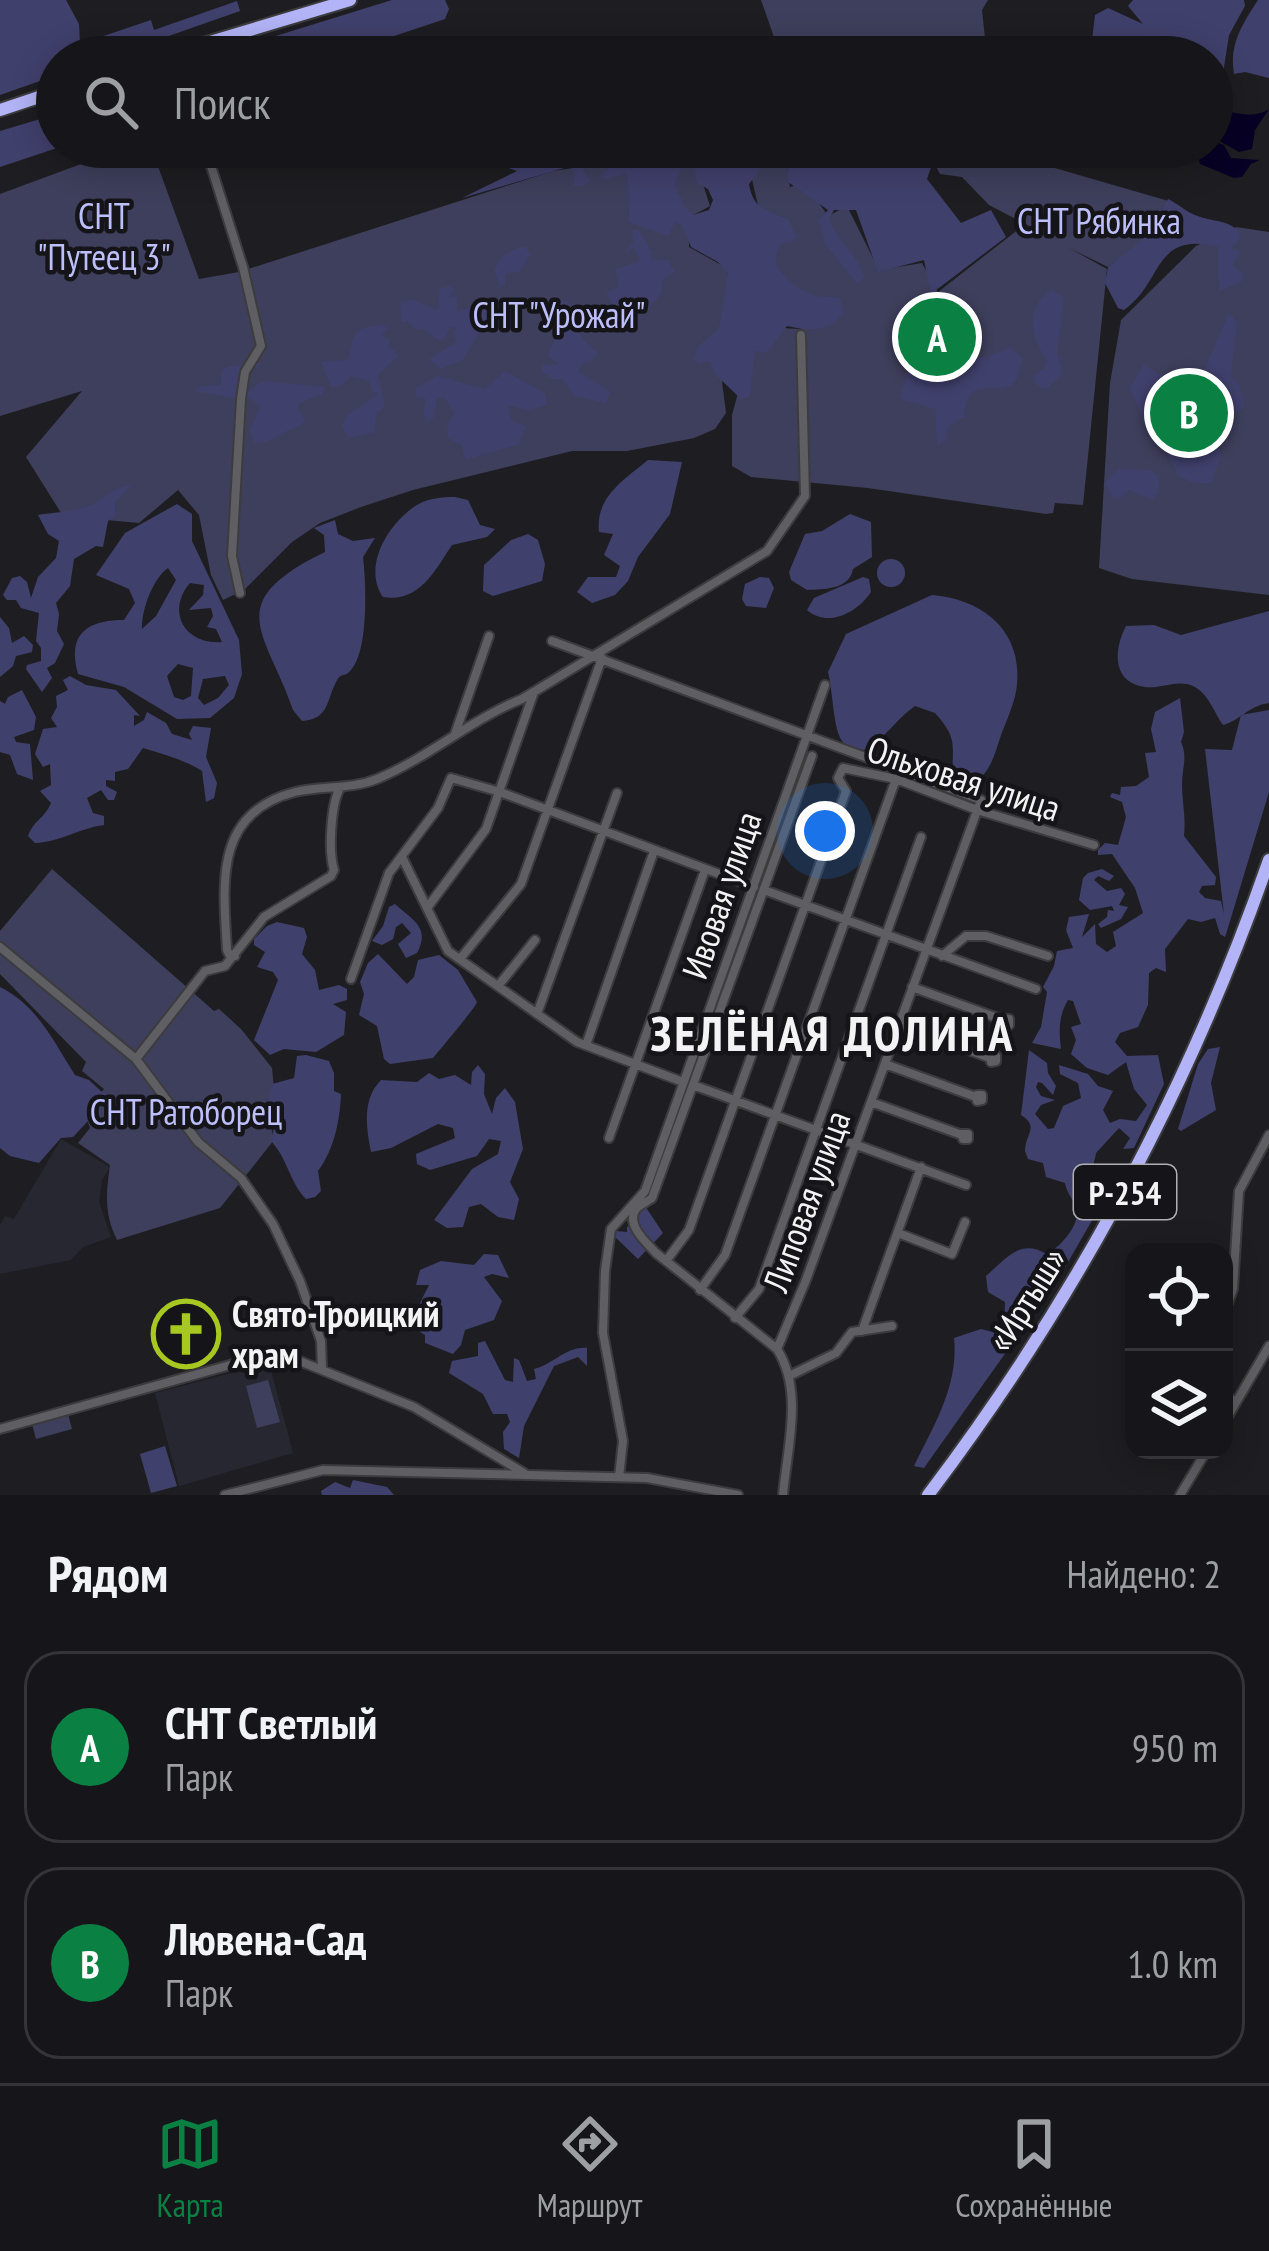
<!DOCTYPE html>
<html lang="ru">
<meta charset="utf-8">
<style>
:root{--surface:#16161a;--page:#232327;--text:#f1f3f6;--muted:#9e9fa2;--line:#353539;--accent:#0b8043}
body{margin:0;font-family:"PT Sans Narrow",sans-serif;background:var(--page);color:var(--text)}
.controls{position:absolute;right:36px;bottom:36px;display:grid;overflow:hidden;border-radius:24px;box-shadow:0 6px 30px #0003}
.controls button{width:108px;height:108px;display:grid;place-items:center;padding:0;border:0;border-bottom:3px solid var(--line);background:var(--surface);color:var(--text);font:60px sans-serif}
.you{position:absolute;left:825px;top:831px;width:42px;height:42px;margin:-30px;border:9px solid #fff;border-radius:50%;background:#1a73e8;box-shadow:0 0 0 18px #1a73e833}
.badge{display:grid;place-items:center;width:78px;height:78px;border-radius:50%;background:var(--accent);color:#fff;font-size:39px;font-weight:700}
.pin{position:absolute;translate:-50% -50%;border:6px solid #fff;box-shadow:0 3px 12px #0006}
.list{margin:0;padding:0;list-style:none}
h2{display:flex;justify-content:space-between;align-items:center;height:156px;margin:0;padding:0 48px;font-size:51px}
h2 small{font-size:39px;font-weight:400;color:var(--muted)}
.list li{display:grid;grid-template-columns:78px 1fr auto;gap:36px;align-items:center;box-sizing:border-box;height:192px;margin:0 24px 24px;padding:0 24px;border:3px solid var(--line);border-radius:36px}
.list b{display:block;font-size:45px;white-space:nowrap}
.list p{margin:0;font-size:39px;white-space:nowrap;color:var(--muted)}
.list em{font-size:39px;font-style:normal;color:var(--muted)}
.icon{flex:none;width:66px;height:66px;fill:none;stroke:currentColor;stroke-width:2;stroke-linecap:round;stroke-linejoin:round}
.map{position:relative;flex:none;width:1269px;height:1495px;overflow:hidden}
.search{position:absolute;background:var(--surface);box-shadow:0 6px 30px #0003;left:36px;right:36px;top:36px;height:132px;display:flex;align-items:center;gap:30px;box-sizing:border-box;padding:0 42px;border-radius:66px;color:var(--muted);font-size:45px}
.sheet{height:588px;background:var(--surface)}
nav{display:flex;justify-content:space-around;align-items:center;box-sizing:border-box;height:168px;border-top:3px solid var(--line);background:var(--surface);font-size:33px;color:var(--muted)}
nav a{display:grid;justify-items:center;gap:6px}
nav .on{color:var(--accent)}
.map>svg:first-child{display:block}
.built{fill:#272731}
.green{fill:#3e3f5c}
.forest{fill:#40406d;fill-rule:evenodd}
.water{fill:#070125}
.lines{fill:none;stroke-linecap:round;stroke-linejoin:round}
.minor-casing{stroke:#3c3c3f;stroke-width:12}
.highway-casing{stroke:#3c3c3f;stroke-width:16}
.minor{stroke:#5f5f63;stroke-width:8}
.highway{stroke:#b2b4f7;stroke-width:12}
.labels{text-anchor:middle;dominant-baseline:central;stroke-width:9;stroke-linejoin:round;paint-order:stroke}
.shield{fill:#151519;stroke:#b0b0b4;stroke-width:3}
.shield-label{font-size:33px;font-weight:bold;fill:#f3f3f6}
.park-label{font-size:36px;fill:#bdbffb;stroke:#151519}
.street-label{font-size:36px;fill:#f3f3f6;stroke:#151519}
.poi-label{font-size:36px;font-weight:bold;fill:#f3f3f6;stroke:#151519;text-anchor:start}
.district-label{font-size:48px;font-weight:bold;letter-spacing:3px;fill:#f3f3f6;stroke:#151519}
</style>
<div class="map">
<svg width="1269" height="1495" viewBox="0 0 1269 1495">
<rect width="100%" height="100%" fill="#1e1e22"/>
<path class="built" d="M61,1139l49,28 -8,13 -3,22 12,35 -28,10 -12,13 -71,14v-49l5,-9 9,3z
M269,1363l24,90 -114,33 -24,-93z"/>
<path class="green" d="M761,0h227l-6,10 5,47h-206z
M127,147h24l48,132 40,-7 314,-101 61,-9 10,-15h67l19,59 -22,12 1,29 36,20 7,14 -11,93 5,39 -11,16 -21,9 -67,13h-55l-159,39 -52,17 -41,16 -28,19 -48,48 -21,10 -12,-25 -12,-60 -21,-25 -39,33 -76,-7 -37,-59 56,-66 -82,25v-222z
M761,147h23l6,40 14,-5 24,34 19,-10 32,64 43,-7 16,29 86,-67 30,14 -65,-34 -27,-28 -22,-3 -6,-11 6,-16h42l190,55 -18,30 -46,35 -39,-19 38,21 -24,236 -28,-2 -2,10 -7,1 -178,-26 -117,-11 -19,-11v-51l19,-70 30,-17 19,1 27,-14 -54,-44 -22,-96z
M1236,227l33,5v363l-137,-16 -33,-11 11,-185 11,-63 75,-74z
M52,869l162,142 5,-2 22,20 31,39 4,41 -7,7 5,24 -54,68 -103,32c-13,-26 -11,-47 -7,-75l-32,-22 12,-15c-8,-18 3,-26 14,-39l-22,-18 4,-9 -86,-88v-43z
M268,1380l12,42 -23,6 -11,-42z
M68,1414l4,15 -36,10 -4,-15z"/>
<path class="forest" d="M0,0h66l13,24 1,20 71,-24 3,10 83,-29 3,10 -131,46h-52v18l-57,20z
M392,0h53l4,9 -4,10 -114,38h-123z
M1133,0h111l1,6 -16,29 -7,45 -10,4v-27h-51l4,-9 -7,-5 -4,14h-64l5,-42 13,-7 35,16 -15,-18z
M1258,0h11v78l-24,-6 -11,2c-5,-30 8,-49 24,-74z
M57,114v33h3l-60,20v-36z
M490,147h161l9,7h11l12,12 -8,18 9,22 9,9 16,-5 4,-10 -5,-11 -11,-6 -8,-33 78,-3 -3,18 -15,19c4,25 18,27 39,35l9,17 -6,7h-9c-18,21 9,42 28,51 10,4 19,2 30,4l4,15c-16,20 -34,18 -57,13l-20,27 -12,-2 -5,45 -9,3 -24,-23 -8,-15 -10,3 -6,-5 5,-12 21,-19 9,-55 -10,-11 -27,-15 -9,-22 -7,-3 -7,14 -39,-14 -1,-44 -3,-5 -19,7 -6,-4 9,-8 -1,-8 -9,-2 -14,7 -2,7 8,8 -8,6h-11l3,-12 -4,-8 -109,32 55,-27 -19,-7z
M786,147h152l-11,32 34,44 30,-13 15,27 -75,57 -7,-34 -46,12 -22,-62h-22l-5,8c8,24 29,34 35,60l-7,6 -32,-40 -6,-24 9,-10 -40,-28z
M1168,199c9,4 17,12 27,16 18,8 35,3 47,21l-11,13 10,2 -8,14 11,9 -2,7 -23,10 -1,-44c-65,-17 -54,35 -94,63l-6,-2 -13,-25 3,-16 41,-33z
M633,230l7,1 12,21 -1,7 18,1 5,12 -11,8c-1,28 -24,30 -42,40l-15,-28 13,-5 -4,-18 24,-8 -5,-13 -9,3 8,-8z
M519,247h7l4,7 -10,18 -14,1 -1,11 -5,3 -6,-17 8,-14z
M448,286l6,3 -5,8h8v15l26,-10 6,15 -26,43 -22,9 -12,-10 27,-17 -3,-10 4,-5h-7l-5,12 -6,2 -15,-12 -7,1 -10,-9 -5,2 -2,-20 13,-4 22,11 4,-2 -1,-19z
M1051,290l13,7 -7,56 6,20 -17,16 -10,-4 -3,-9 11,-8 3,-8c-16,-21 -23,-52 4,-70z
M561,301h7l15,39 15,13 -6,8 -10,3 -4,7 32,21 -4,11 -31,-7 -13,-17h-10l-11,-8 2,-6 15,-1 -11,-9 17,-30 -10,-11z
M1229,312l8,11 -6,53 9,11 5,20 -9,6 -5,-3 -4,3 -10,29 4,14 -10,27h-17l-15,-7 -14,-26 -15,-12 -20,-50 14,-24 15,10 31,5 -3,31 14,3 4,-44z
M382,325l6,3 -7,8 9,4 -2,7 7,3 2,7 -19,18 7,32 -8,6 -3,19 -25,6 -7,-11 5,-12 31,-21 -5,-1 -4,-12 -18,-5 -11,11h-9l-10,-25 27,-2c7,-28 3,-32 34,-35z
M1010,347l13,12c-3,6 -3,13 -6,19 -17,26 -49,-11 -53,39l-16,9 -2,15 -9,4 -2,-36 -35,-10 10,-36h15l17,-6 18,5 1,-5 14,4 9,-5 4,5 1,-5z
M262,363l-12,9 -16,26 -40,-7 8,-5 19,-1v-13l6,-5z
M505,371l40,22 2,12 -20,5 -19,-5 3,15 15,6 -7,18 -54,16 -3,-15 -14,-7 -1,-12 7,-13 -9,-15h-8l-3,19 -7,5 -4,-11 3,-12 -10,-2 -1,-9 22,-12 48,13z
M262,381l64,6 -4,7 -22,9 -2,6 7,10 -4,7c-16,3 -30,18 -46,17l-5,-12 10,-25 -15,-11z
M648,460l34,2 -12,52 -32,43 -10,24 -13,14 -23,8 -15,-11 11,-15h28l4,-11 -16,-11 9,-21 -14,-2c-4,-35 25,-52 49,-72z
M1118,469l32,1 8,6 1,16 -7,8 -23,-10 -10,9 -6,-1 -8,-16z
M132,485l-17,17v14l-7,5 -5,26 -7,-1 -22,13 -4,27 -14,17 3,11 -2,17 7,13 -9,19 -8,5 5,10 -10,14 -16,-23 1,-4 14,-4v-13l-5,-7 3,-28 -18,-5 -5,-8h-9l-4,-5 9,-17 8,-2 7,6 4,16 7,-21 18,-19 3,-17 -11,-7 -10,-19c17,-3 29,-2 48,-8 17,-6 27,-21 46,-22z
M455,497l13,3 12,25 15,4 -8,8 -35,8c-17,25 -32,58 -69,52 -21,-30 5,-74 34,-92 11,-7 25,-8 38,-8z
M177,504l15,10v27l47,99 3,34 -8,24 -24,20 -33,1 -53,-32 -46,-13c-11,-39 8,-54 46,-54l11,-17 -6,-14 -33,-14 29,-42zM168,568l8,12 -20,36 -14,13c-1,-18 11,-51 26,-61zM190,583l14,2 -1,10 -14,15 22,-2 2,8 -6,11 9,2 6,13c-38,3 -56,-31 -32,-59zM178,664l15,4 -2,28 -8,4 -9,-3 -7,-21zM225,676l4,9 -11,13 -14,7 -6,-7 5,-19z
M850,514l21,8 1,35 -19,12c-4,21 -29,20 -46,21l-16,-10 -2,-8 16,-38 17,-3z
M335,520l3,14 15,7 22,-3 -12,19c3,25 6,93 -12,113 -8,9 -9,1 -15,12 -10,20 -7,37 -34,39l-9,-11c-27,-79 -73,-107 32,-158l-1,-17 -10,-7z
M528,534l10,6 7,24 -3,17 -49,15 -10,-5 1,-26 27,-25z
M877 573a14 14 0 1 1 28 0a14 14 0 1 1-28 0Z
M760,577l9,1 5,10 -8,20 -20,-2 -4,-7 3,-15z
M863,577l6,2 2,13c-14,21 -43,36 -64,18l7,-12z
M932,595c49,4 90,34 85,89 -1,17 -11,37 -17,54 -6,18 -10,36 -28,46 -28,-10 -16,-20 -20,-43 -2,-11 -10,-20 -17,-28l-20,-7c-20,14 -30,33 -51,44 -7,-2 -15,-2 -20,-7 -11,-8 -11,-54 -16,-71l18,-38z
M1269,611v92c-21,3 -28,17 -46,22 -9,-13 -15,-32 -30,-39 -15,-7 -32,3 -48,1 -34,-5 -31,-38 -19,-61l28,-1 27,10z
M0,617l9,11 3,15 12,-7 9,9 -1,7 -16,4 -3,10 -13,11z
M70,676l16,9 30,5 24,26 -6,-1v11l10,-6 3,-8 19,11 6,11 20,6 -3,-6 4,-8 18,2 -5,29 11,26 -3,15 -8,4 -4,-31c-17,-11 -39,-17 -59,-23l-15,21 -13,3v9l-9,-1v6l11,6 -3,8h-6l-7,-10 -14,8 6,15 11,3v9c-24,3 -44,17 -69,18l-7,-7c4,-14 18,-19 23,-33l-11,-12 11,-6 -1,-21 -7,3 -8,-13 8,-25 14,-2 -6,-9 6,-11 -1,-11 12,-6 -5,-10z
M22,690l14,27 -2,13 -20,7 2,5 14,2 3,36 -16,-6 -7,-19 -10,-3v-51l5,3 3,-7z
M1180,698l4,34 -3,10c7,16 1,25 1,42 0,19 4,32 2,52l32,41 -1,8 -13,1 -3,6 6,6 16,3 3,13 -19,-165 27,1 9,-35 28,-5v82l-42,139 -2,6 -5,-3 -5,-16 -14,4 -13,-3 -23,30 1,23 -10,-4 -7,5 -1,32 -10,22 -18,6 -5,9 12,14 31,-1 6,29 -30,64 -11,1 7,-11 -11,-10 -23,25c-2,14 -10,27 -5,41l9,-2 -1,-17 18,2 -57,99 -136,192 -10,-2c20,-41 45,-81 40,-128l27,-9 23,6 1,-33 -17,-10 -2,-16c20,-17 34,-38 60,-22 12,-5 32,-26 31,-42 -1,-10 -10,-17 -12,-29l-19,-6 -3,-14 -15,-4 -3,-8c0,-17 15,-24 -4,-36l8,-65 18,13 1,10 8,13 -3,9 -11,-12 -4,-1 -2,5 5,9 14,4 -14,5 -6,9 13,15 6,-1 9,-22 18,-8 -3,-15 -18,-9 -1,-9 29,9 10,12 15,5 -10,19 7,13 10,-4 16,2 11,-16 -13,-16 -8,-27 -18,13 -21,-7 -16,-14 5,-14 -5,-13 10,-3 -8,-23 -5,-1c-10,17 -9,32 -7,49l-29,-6 9,-16 6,-35 -4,-5 11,-21 3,-15 16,-3 -7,-18 3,-13 20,-3 -7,23 13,-13 1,20 11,8 9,-6 -3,-14 30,-19 -8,-25 -23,-34 -14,1v-5l7,-7 13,2 8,-28 -4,-15 -12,-5 2,-4 8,2 1,-8 15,-1 13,-9 -4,-24 11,-1 -5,-23 4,-17z
M1102,869l12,7 -5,5 -11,-5 -4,4 13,11 14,-3 4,6 -6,11 9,2 -7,12 -20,9 -3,-4 9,-7 1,-7 6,1 -2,-5 -22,4 -11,-10 4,-22 5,-5z
M395,904c17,16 36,23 22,49l-11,5 -8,-14 13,-11 -9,-10 -6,4 -3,12 -11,6 -10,-4 11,-15 6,-19z
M277,922l27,6 3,9 -5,17 13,16 4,20 20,-5 8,4v11l-14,4 13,8 -2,23 -28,17 -32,-3 -14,6 -16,-15 24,-60 -5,-8 -16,-5 8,-15 -11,-7v-6l13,-13z
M378,954l29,30 7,-7 4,-17 21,-5 19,15 19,32c-1,5 -39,50 -44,56l-43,6 -6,-5 -7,-33 -18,-11 5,-21 -4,-12 8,-19z
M0,987c38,19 53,54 75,88l14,5 16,15 -2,10 -30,32 -12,1 -22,25 -29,-7 -10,-8z
M1220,1047l-9,36 5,27 -35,21 -3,-2 20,-65 10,-15z
M306,1055l23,6 5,12v18l7,3c-1,26 -7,56 -23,77l3,20 -6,6 -9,2c-16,-16 -18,-39 -34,-57l3,-25 -7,-21 4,-12 22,-6 3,-22z
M478,1065l7,9 -1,20 8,20 4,-16 9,-10 10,14 8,47 -13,33 9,17 -5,21 -16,-3 -17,-13 -12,3 -6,20 -16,1 -13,-8 38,-51 26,-15 3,-13 -12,-2 -12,17 -47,14 -13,-6 -1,-10 39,-16 -2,-10 -15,-4 -47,24 -20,4c-5,-25 -9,-53 10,-72l36,2 12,-9 10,6 16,-4 16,10 1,-13z
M640,1191l7,3v15l16,24 -25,26 -25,-24 3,-4 11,1v-5l10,-4 3,-14 -11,-9z
M484,1254l14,1 11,23 -17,-4 -8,3 18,24 -8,19 -29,10 -4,15 -8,9 -28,-11v-8l-25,-15 20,-17 9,-18h-13l4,-15 21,-9 33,4z
M485,1341l20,39 8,2 1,-24 5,2 8,21 9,-2 -2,-10c19,-4 32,-23 53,-21v18l-9,-9 -24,9 -30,60 -5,32 -15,-9 -1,-17 7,-10 -3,-8h-14l-10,-20 -34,-21 3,-12 26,-5v-13z
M165,1446l12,40 -26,7 -11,-39z
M353,1480l34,7 7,8h-72l-1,-4 14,-9 15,6z"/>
<path class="water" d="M1212,102c13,11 42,18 57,7l-14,21 -3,19 -13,3 -27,-15z
M1212,141l12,4 7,13 29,2 -9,4 -9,13 -8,1 -34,-14 -3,-12 -8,2 -7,-7h30z"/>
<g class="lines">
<defs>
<path id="minor" d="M205,147l38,120 18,79 -16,26 -4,27 -9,157 8,37
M552,641l429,159 -175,480 -29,69
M455,734l34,-98
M402,857l46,94 129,91 106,40
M764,890l272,99
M427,908l59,-79 48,-137
M0,947l136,112 62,83 43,36 32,46 27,57 21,60 1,27
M235,956h-5l-3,-6c-4,-68 -13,-137 68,-158 27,-7 55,-2 82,-13 51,-21 94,-60 145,-80l245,-148 38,-55 -4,-161
M942,956l24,-20h20l62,20
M460,959l61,-75 81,-226
M351,979l38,-106 49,-65 13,-30 49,14 254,95
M498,986l37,-46
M912,987l91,33
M537,1014l80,-221
M1003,1019h6v6h-5z
M899,1024l91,34
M586,1045l68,-194
M996,1056v5l-5,1 -1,-5z
M136,1059l69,-88 20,-5 39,-49 67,-41 3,-6c-6,-19 -3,-66 6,-82
M885,1064l91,33
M693,1085l273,100
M977,1095h5v5l-5,1z
M871,1102l91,33
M962,1134h6v5h-5z
M609,1138l96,-268
M898,1233l54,21 13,-32
M666,1261l23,-31 157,-439 -8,-13 5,-10 53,11 81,31 117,35
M700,1290l25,-35 171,-476
M1224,1314l9,-25 6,-98 30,-56
M735,1318l24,-29 162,-452
M862,1331l59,-164
M791,1375l45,-22 16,-21 40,-6
M1224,1395l12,7
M1224,1423l45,-77
M0,1429l277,-77 137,55 110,66
M619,1477l4,-36 -20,-108 2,-62 6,-42 34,-38 180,-506
M225,1495l98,-25 324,8 91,17
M783,1495c4,-47 21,-104 -6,-146l-121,-96c-9,-10 -31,-28 -20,-44 4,-5 11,-7 16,-11l160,-442
M1180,1495l27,-45"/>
<path id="highway" d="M160,57l190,-57
M0,110l57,-19
M928,1495c147,-194 261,-405 341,-635"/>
</defs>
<use href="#minor" class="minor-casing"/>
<use href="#highway" class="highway-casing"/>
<use href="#minor" class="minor"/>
<use href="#highway" class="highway"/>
</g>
<defs>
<symbol id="church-ring" viewBox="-11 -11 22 22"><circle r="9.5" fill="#151519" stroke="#a7c820" stroke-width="1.5"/><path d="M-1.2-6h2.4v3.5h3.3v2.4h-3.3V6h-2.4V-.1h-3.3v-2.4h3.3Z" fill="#a7c820"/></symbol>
</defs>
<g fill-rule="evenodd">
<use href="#church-ring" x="148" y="1296" width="76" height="76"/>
</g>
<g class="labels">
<rect class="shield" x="1074" y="1165" width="102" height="54" rx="9"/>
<g class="shield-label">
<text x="1125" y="1192">Р-254</text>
</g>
<g class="park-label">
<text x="104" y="215">СНТ<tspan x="104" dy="41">"Путеец 3"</tspan></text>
<text x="1099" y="220">СНТ Рябинка</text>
<text x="559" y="314">СНТ "Урожай"</text>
<text x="186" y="1111">СНТ Ратоборец</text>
</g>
<g class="street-label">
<text transform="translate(964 778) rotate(18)">Ольховая улица</text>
<text transform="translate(721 895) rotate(-71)">Ивовая улица</text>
<text transform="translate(806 1201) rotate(-70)">Липовая улица</text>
<text transform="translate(1026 1299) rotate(-58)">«Иртыш»</text>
</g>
<g class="poi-label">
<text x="232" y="1313">Свято-Троицкий<tspan x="232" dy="41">храм</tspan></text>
</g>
<g class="district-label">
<text x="833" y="1033">ЗЕЛЁНАЯ ДОЛИНА</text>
</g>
</g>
</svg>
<div class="controls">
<button><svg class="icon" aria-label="locate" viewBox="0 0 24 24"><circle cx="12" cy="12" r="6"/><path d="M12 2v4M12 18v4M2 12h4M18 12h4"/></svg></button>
<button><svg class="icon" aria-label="layers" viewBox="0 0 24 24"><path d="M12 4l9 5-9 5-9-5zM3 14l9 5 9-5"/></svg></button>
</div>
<div class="you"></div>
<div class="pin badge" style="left:937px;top:337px">A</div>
<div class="pin badge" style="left:1189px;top:413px">B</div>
<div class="search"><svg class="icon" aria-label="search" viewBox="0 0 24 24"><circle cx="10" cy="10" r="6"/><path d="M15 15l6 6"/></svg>Поиск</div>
</div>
<section class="sheet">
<h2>Рядом<small>Найдено: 2</small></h2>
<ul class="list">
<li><span class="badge">A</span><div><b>СНТ Светлый</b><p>Парк</p></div><em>950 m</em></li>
<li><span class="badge">B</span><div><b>Лювена-Сад</b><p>Парк</p></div><em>1.0 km</em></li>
</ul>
</section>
<nav>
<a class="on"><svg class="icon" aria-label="map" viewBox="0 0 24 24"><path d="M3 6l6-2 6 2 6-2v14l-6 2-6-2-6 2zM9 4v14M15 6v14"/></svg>Карта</a>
<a><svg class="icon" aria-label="directions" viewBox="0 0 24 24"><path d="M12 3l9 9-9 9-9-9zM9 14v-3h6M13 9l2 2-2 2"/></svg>Маршрут</a>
<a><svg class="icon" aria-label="saved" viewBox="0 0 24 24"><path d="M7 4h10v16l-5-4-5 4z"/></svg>Сохранённые</a>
</nav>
